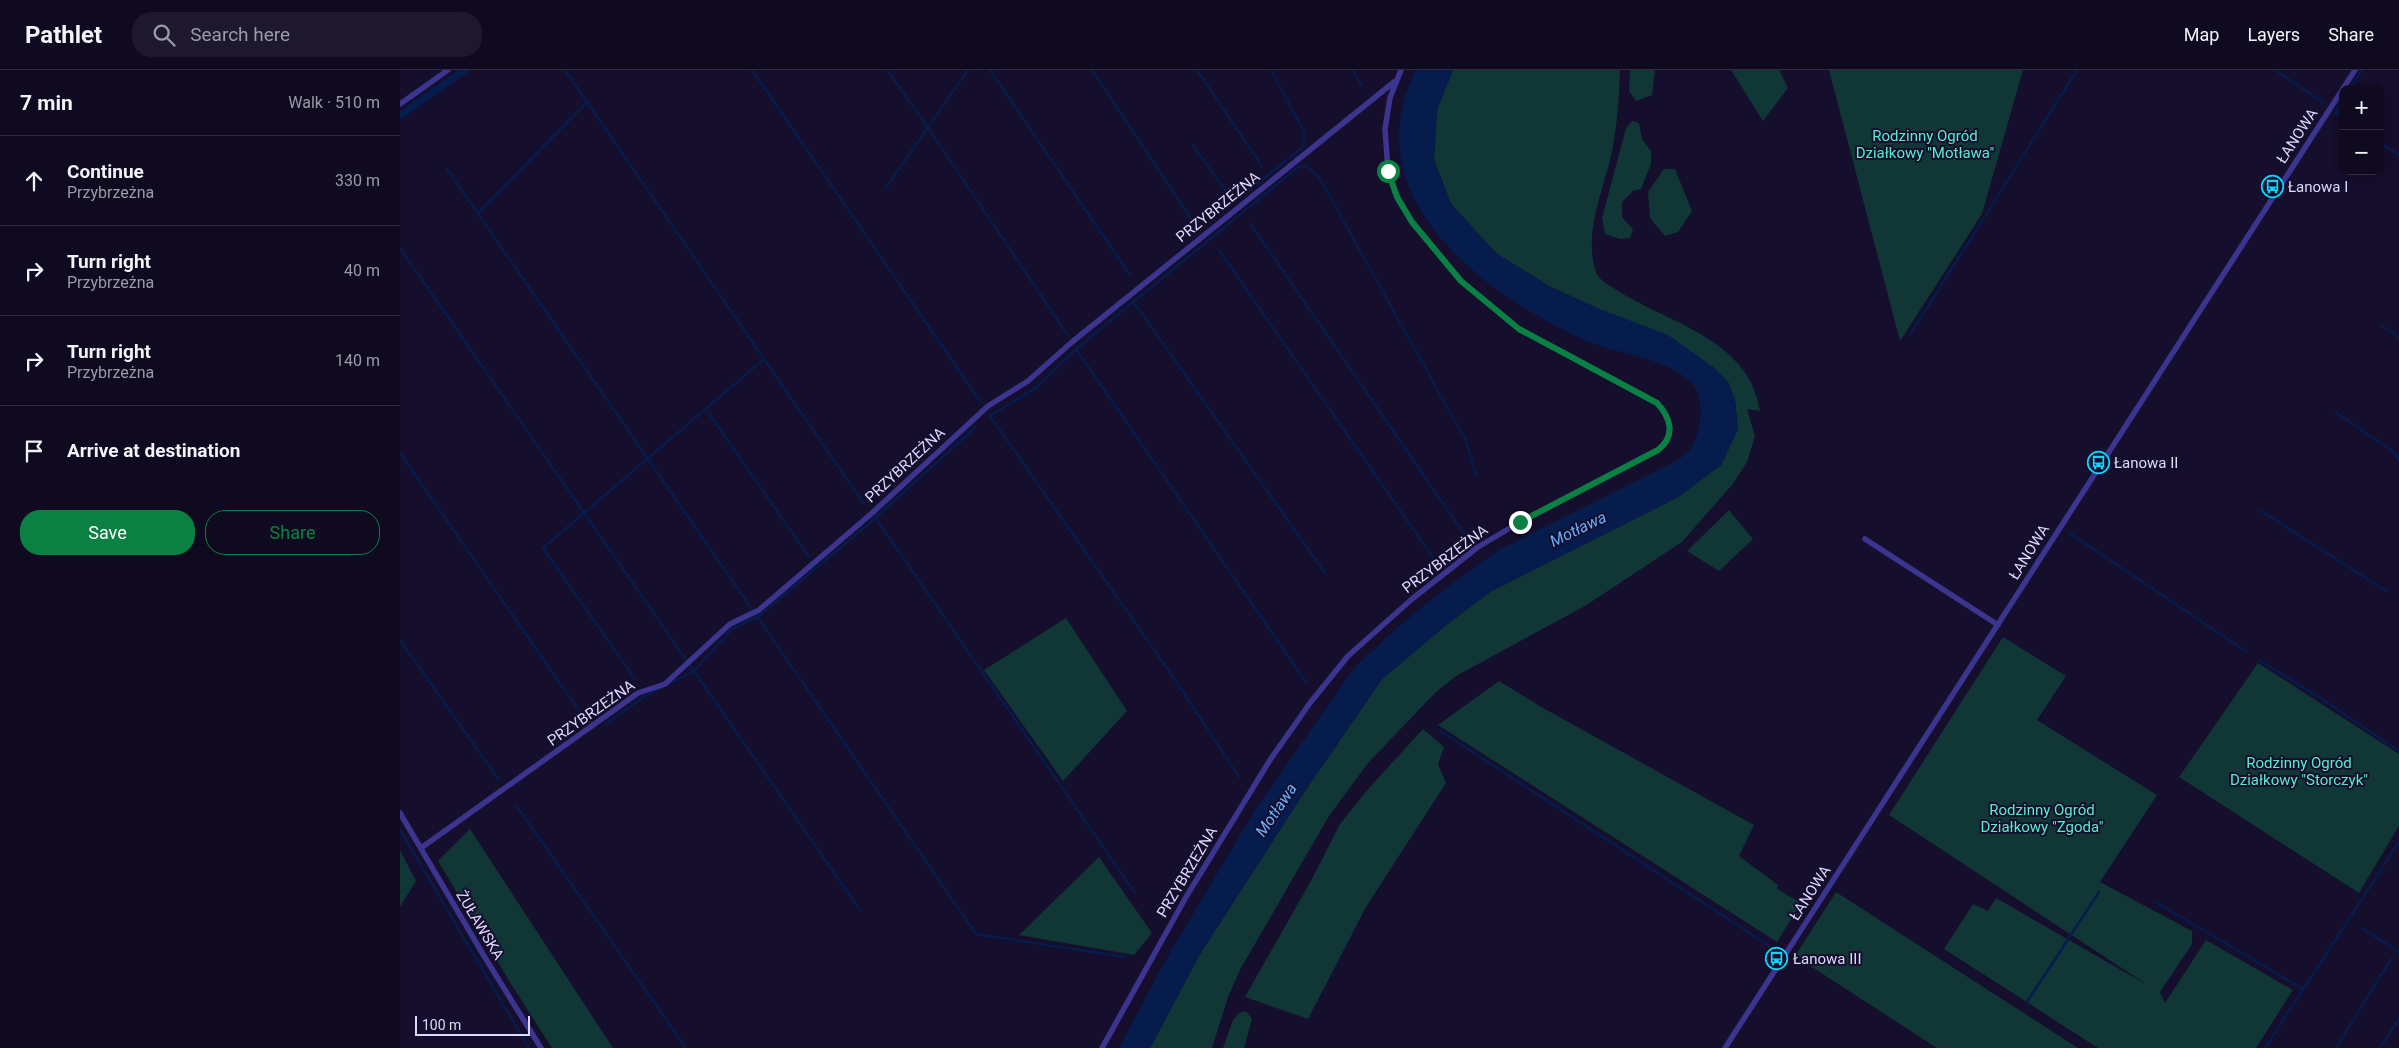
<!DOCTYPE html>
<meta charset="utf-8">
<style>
:root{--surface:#100a21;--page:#1e182e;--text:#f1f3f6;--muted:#9c9aa5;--line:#302b3f;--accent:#0b8043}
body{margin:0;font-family:Roboto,sans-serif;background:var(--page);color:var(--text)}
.controls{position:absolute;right:15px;top:15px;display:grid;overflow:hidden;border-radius:10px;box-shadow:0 2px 8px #0003}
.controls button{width:45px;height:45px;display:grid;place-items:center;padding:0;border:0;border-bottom:1px solid var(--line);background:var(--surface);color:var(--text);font:25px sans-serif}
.scale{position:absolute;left:15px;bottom:12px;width:115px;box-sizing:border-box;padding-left:5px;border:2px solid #dfd9ff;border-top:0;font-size:14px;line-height:18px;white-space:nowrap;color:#dfd9ff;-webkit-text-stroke:4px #150e2c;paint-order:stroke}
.stop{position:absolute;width:15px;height:15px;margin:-11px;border:4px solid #0b8043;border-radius:50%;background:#fff}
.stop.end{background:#0b8043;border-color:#fff;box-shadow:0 1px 5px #0008}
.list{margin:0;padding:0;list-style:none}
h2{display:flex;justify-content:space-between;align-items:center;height:65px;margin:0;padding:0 20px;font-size:21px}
h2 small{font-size:16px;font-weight:400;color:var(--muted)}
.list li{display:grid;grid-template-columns:32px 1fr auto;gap:15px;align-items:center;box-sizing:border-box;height:90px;padding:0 20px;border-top:1px solid var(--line)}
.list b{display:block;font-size:19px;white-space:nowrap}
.list p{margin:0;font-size:16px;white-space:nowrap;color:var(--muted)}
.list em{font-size:16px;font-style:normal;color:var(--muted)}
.actions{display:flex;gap:10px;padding:15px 20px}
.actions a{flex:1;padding:11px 0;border:1px solid var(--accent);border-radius:20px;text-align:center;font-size:18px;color:var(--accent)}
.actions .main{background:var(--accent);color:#fff}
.icon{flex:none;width:28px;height:28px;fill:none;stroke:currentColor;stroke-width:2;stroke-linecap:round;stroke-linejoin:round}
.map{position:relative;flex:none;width:1999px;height:978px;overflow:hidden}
header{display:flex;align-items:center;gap:30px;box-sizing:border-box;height:70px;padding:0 25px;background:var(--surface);border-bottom:1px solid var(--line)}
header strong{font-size:24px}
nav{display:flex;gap:28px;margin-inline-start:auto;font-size:18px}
.search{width:350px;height:45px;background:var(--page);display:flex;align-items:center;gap:12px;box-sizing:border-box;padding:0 18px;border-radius:20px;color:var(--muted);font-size:19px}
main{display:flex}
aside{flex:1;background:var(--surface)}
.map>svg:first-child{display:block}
.green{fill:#113636}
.water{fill:#051c4d}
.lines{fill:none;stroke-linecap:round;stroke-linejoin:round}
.stream{stroke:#051c4d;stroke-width:2.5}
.minor{stroke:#3c358f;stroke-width:5.5}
.route{stroke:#0b8043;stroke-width:6}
.labels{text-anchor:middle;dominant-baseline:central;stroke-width:4;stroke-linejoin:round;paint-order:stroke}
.park-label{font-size:15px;fill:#58eccd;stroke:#150e2c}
.street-label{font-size:15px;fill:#dfd9ff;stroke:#150e2c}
.poi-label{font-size:15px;fill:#dfd9ff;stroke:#150e2c;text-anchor:start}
.water-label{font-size:16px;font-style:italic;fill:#67b2ff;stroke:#150e2c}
</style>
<header>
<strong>Pathlet</strong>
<div class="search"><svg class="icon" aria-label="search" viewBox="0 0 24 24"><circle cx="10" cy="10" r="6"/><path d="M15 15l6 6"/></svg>Search here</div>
<nav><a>Map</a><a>Layers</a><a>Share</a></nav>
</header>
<main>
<aside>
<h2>7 min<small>Walk · 510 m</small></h2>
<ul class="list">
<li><svg class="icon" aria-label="ahead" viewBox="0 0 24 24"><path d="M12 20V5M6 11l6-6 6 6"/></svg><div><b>Continue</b><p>Przybrzeżna</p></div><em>330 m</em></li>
<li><svg class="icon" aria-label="right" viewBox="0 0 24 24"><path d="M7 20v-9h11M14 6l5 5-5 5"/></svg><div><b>Turn right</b><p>Przybrzeżna</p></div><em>40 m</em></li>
<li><svg class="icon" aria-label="right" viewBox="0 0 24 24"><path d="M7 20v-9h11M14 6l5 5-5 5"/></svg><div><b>Turn right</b><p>Przybrzeżna</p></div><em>140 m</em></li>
<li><svg class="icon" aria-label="arrive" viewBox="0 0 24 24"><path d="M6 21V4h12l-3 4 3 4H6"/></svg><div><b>Arrive at destination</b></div></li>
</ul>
<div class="actions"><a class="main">Save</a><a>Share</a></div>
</aside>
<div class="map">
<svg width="1999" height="978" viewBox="0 0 1999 978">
<rect width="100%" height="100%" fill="#150e2c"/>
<path class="green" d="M1053,0h167c-1,31 -3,60 -10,91 -9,34 -25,71 -15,108 3,11 11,14 20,20 52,34 134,49 145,122l-13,-2 8,27 -8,26 -15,23 -50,57 -97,64 -129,70 -21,17 -67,70 -39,53 -88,152 -13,29 -16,51h-62l50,-94 105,-163 77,-112 68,-57 40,-30 188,-95 43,-32 17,-36 -3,-29 -7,-18 -15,-15 -116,-59 -48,-22 -52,-32 -46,-50 -17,-44 3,-50z
M1230,0h25l-3,25 -16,6 -7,-10z
M1331,0h48l9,18 -25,33z
M1429,0h194l-41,144 -82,127z
M1232,51l7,2 3,16 9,12v13l-10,25 -8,2 -11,11v15l11,12 -3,9 -10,1 -15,-5 -3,-16 24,-90z
M1264,99h11l17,42 -14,21 -13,4 -15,-18 -2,-26z
M1329,440l24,29 -34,32 -32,-20z
M666,548l61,93 -64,70 -79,-111z
M1603,567l63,39 -29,44 120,75 -57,87 92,49v13l-32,48 5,11 41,-63 87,50 -37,58h-158l-154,-99 29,-45 15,7 8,-13 153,88 -260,-171z
M1858,593l141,91v72l-40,67 -180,-116z
M1099,611l44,27 211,117 -15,31 39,29 -1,4 24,14 -24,39 -339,-217z
M1023,659l21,18 -6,17 8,19 -80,124 -58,112 -63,-22 68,-120 27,-53 29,-36z
M70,759l143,219h-61l-41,-64 -73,-123z
M0,780l16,31 -16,26z
M699,787l53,76 -18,22 -115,-20z
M1436,822l242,156h-141l-142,-92z
M846,941l6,8 -8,29h-21l10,-28 6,-7z"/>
<path class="water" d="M58,0h13l-71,50v-9z
M1016,0h37l-16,40 -3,50 17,44 46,50 52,32 48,22 71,27 45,32 15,15 7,18 3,29 -17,36 -43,32 -188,95 -40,30 -68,57 -77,112 -105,163 -50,94h-31l46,-87 90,-151 99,-142 45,-42 44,-36 57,-41 178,-89c3,-3 9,-6 11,-9 12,-16 17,-53 3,-68 -27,-26 -76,-29 -108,-43 -102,-47 -232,-144 -168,-270z"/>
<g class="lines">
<path class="stream" d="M165,0l299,434
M352,0l228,331
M487,0l40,56 140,208
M590,0l140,205
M692,0l103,155
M797,0l65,96
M953,0l9,16
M1875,0l49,33
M1950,19l12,-19
M1934,42l9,6
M1935,43l8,-12
M1980,73l19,12
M792,74l42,58 69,-55 1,-15 -33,-62
M47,99c176,256 354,509 529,765l149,23
M485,119l83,-119
M78,143l109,-111
M850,153l214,311
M0,178l460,662
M819,180l217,312
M733,231l192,272
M1982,256l17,11
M1510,265l167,-265
M676,279l230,333
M308,342l101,145
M1935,342l58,39 6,9
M0,383l184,265
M1861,441l125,80
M475,447l260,376
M1668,462l179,120
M0,570l99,140
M1859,590l66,41 74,50
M235,609l-92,-131 221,-189
M206,654l39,-28 49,-25 38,-42 27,-13 106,-89 111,-100
M1039,660l329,215
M839,707l-63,-96 -186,-265 47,-29 39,-38 222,-182 9,-1 12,11 147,264 10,34
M116,735l170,243
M0,760l129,218
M1757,833l146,86
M1963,859l36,23
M1627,932l72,-110
M1865,978l134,-206
M1936,978l55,-89
M1980,978l19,-29"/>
<path class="minor" d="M0,34l48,-34
M1465,469l133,86
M0,743l84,143 57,92
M21,778l217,-155 27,-9 65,-60 29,-14 112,-96 117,-108 40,-25 44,-39 322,-260
M702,978l84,-151 84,-137 40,-57 38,-47 64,-57 66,-52 42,-25 138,-72c18,-14 13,-32 -1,-47l-138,-74 -58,-48 -49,-59 -15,-25 -9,-26 -3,-42 5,-31 11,-28
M1325,978l630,-978"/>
</g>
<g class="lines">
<path class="route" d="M988,101l9,26 15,25 49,59 58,48 138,74c14,15 19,33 1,47l-138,72"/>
</g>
<defs>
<symbol id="bus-ring" viewBox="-11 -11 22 22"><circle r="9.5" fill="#150e2c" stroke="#05dbff" stroke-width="1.5"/><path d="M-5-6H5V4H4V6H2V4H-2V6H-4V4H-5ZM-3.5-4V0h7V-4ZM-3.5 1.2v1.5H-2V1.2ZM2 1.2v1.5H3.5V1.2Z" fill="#05dbff"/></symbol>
</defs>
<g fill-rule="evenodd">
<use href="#bus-ring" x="1860" y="104" width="25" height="25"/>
<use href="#bus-ring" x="1686" y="380" width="25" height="25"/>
<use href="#bus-ring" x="1364" y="876" width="25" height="25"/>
</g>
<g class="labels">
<g class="park-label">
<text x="1525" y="66">Rodzinny Ogród<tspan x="1525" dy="17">Działkowy "Motława"</tspan></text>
<text x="1899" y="693">Rodzinny Ogród<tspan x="1899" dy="17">Działkowy "Storczyk"</tspan></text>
<text x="1642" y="740">Rodzinny Ogród<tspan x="1642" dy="17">Działkowy "Zgoda"</tspan></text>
</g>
<g class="street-label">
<text transform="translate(1897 66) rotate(-57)">ŁANOWA</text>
<text transform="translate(818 137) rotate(-39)">PRZYBRZEŻNA</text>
<text transform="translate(505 395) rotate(-43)">PRZYBRZEŻNA</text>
<text transform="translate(1629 482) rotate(-58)">ŁANOWA</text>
<text transform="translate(1045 489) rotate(-37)">PRZYBRZEŻNA</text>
<text transform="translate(191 643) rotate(-35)">PRZYBRZEŻNA</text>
<text transform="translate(787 802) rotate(-59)">PRZYBRZEŻNA</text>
<text transform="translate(1410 823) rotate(-57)">ŁANOWA</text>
<text transform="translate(80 855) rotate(59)">ŻUŁAWSKA</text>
</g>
<g class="poi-label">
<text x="1888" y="117">Łanowa I</text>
<text x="1714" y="393">Łanowa II</text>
<text x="1393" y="889">Łanowa III</text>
</g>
<g class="water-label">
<text transform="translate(1178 459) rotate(-26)">Motława</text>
<text transform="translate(876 740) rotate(-56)">Motława</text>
</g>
</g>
</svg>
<div class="controls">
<button>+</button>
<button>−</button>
</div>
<div class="scale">100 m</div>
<div class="stop" style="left:988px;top:101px"></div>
<div class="stop end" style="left:1120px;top:452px"></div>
</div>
</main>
